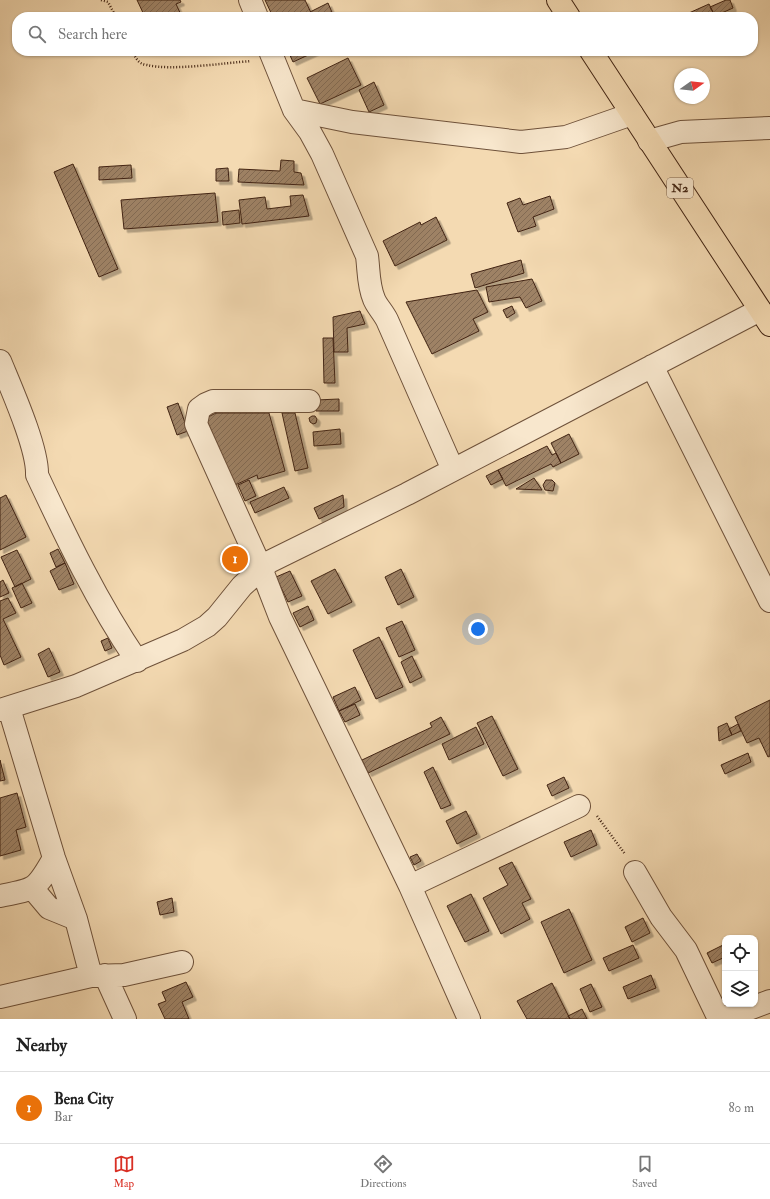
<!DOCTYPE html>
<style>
:root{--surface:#fff;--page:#f6f6f6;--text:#222;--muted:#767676;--line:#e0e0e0;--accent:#d93025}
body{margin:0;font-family:"IM FELL Double Pica",serif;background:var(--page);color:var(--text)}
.controls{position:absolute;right:12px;bottom:12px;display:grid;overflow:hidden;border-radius:8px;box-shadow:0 1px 3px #0004}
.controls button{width:36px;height:36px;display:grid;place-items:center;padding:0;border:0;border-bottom:1px solid var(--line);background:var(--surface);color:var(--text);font:20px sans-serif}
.compass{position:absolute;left:674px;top:68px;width:36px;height:36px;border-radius:50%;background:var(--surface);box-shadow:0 1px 3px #0004;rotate:75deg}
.you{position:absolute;left:478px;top:629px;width:14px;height:14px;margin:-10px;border:3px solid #fff;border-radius:50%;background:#1a73e8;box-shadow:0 0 0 6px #1a73e833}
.badge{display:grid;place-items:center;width:26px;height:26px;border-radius:50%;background:var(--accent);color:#fff;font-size:13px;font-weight:700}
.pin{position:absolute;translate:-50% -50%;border:2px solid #fff;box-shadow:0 1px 4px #0006}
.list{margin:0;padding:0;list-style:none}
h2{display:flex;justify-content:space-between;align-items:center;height:52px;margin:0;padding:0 16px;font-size:17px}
h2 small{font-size:13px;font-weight:400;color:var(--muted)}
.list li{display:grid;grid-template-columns:26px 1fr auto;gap:12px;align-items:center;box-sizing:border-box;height:72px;padding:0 16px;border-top:1px solid var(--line)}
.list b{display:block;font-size:15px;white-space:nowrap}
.list p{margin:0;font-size:13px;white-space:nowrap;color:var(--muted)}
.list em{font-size:13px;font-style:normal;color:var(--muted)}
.icon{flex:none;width:22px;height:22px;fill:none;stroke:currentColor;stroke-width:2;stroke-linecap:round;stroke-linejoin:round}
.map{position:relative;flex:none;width:770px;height:1019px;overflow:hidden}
.search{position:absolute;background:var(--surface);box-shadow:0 1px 3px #0004;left:12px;right:12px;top:12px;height:44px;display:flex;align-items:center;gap:10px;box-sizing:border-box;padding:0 14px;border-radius:16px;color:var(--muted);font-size:15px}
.sheet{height:124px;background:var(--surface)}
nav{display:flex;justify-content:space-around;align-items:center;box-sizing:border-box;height:56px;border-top:1px solid var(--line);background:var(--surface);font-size:11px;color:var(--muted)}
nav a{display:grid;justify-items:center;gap:2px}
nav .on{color:var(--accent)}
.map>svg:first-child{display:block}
.building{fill:url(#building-hatch);stroke:#412312;filter:url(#shadow)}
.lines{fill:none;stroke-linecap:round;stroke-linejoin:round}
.minor-casing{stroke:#6e513a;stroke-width:24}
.highway-casing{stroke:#412312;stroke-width:24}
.path{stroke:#412312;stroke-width:2.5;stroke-dasharray:1 2;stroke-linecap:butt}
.minor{stroke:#f8e7cd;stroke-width:22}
.highway{stroke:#f4dab2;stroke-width:22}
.labels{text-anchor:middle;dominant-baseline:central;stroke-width:3;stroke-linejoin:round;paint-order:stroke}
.shield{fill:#f8e7cd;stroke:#785e4a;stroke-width:1}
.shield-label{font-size:12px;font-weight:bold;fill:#412312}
</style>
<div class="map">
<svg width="770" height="1019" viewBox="0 0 770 1019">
<defs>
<pattern id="building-hatch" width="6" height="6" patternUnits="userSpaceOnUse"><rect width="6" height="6" fill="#9e8265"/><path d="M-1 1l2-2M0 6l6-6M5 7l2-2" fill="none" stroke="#826a52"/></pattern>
<filter id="shadow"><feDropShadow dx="3.5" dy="3.5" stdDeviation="0" flood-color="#0004"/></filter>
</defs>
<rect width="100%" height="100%" fill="#f4dab2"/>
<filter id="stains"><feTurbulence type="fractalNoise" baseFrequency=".005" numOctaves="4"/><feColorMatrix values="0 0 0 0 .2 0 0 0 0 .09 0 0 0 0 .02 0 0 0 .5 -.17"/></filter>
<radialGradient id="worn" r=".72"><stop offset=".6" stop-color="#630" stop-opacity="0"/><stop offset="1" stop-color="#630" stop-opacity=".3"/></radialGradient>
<path class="building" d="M137,0h43l1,2 -5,2 6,13h-37z
M265,0h40l8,17h-40z
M726,0h4l3,8 -18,8 -5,-9z
M328,3l6,14h-21l-3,-5z
M709,4l6,12 -35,1z
M288,51h29l-24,11z
M348,58l13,27 -41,19 -13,-26z
M374,82l10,23 -15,7 -10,-22z
M281,160l13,1v11l7,1 3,12 -66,-3 1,-13 41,2z
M73,164l45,105 -19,8 -45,-105z
M131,165l1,13 -33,2v-13z
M228,168l1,13h-13v-12z
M215,193l3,29 -94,7 -3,-29z
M303,195l6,21 -67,8 -3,-24 26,-3 2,12 24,-3 -1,-10z
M550,196l4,13 -21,8 3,9 -18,6 -11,-29 13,-5 3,7z
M239,210l1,13 -17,2 -1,-13z
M436,217l11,23 -52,26 -12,-25 37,-19 1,3z
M521,260l3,13 -49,15 -4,-14z
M532,279l10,22 -16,7 -6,-11 -31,5 -3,-15z
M477,290l11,22 -15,7 6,12 -47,23 -26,-52z
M512,306l3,7 -8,5 -4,-8z
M360,311l5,13 -18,4 1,24h-14l-1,-35z
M323,338h10l2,45h-11z
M339,399v12h-23v-11z
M178,403l10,28 -11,4 -10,-28z
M216,413h53l16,58 -27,8 -1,-4 -22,10 -28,-64 1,-4z
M282,413h13l13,55 -13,3z
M312,416h3l2,3 -1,4 -3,1 -3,-2 -1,-4z
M340,429l1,15 -27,2 -1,-14z
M569,434l10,20 -18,9 -10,-20z
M547,446l5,9 4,-2 5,10 -8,4 -2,-3 -45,22 -8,-16z
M498,470l5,9 -12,6 -5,-9z
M534,478l8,12 -26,-1z
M249,480l7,16 -11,5 -7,-16z
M546,480h6l3,3 -2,8 -8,-1 -2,-5z
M284,487l5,11 -34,15 -5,-11z
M6,495l20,42 -26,13v-52z
M343,495l1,12 -25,12 -5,-11z
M58,549l7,14 -9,4 -6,-14z
M17,550l14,29 -16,8 -14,-30z
M65,563l9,21 -15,6 -9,-19z
M335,569l17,33 -24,12 -17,-33z
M401,569l13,28 -16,8 -13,-28z
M290,571l12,25 -14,6 -12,-25z
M3,580l6,13 -9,4v-15z
M22,583l10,20 -11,5 -9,-20z
M8,598l8,15 -13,6 18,38 -17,8 -4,-10v-54z
M308,606l6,14 -14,7 -7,-14z
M402,621l13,29 -16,7 -13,-29z
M379,637l24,50 -27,12 -23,-49z
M108,638l4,10 -7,3 -4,-10z
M49,648l11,24 -12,5 -10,-23z
M412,656l10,21 -12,6 -9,-21z
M355,687l6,13 -22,11 -6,-14z
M770,700v56l-2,1 -9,-19 -12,5 -12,-26z
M355,704l5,11 -15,7 -6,-11z
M492,716l26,53 -15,7 -26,-53z
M441,717l9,17 -82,39 -6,-13 70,-33 -2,-4z
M727,723l5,12 -13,6 -1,-14z
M738,724l3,7 -9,4 -3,-6z
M476,727l8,17 -35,16 -7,-16z
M748,753l3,9 -26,12 -4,-9z
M0,760l5,20 -5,1z
M433,767l18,38 -10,4 -17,-37z
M564,777l5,11 -17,8 -5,-11z
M17,793l9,34 -10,3 5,20 -21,6v-58z
M466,811l11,23 -20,10 -11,-23z
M591,830l6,15 -26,12 -7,-15z
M417,854l4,7 -7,4 -4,-8z
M512,862l19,37 -9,4 8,16 -29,15 -18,-36 25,-13 -9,-17z
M471,894l18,37 -24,11 -18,-36z
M172,898l2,14 -14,3 -3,-13z
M569,909l23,51 -28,13 -23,-51z
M643,918l7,15 -18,9 -7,-15z
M725,944v13l-13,6 -5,-10z
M633,945l6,13 -30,13 -6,-13z
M651,975l5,13 -28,11 -5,-12z
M186,982l7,15 -11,5 7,17h-24l-7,-15 8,-3 -4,-9z
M552,983l18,36h-43l-10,-18z
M591,984l11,23 -12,5 -10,-23z
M582,1009l5,10h-17l-2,-3z"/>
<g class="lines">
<defs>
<path id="minor" d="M250,0l7,17
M270,51l24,59 16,22 12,22 45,102c2,15 1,29 7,43 2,6 9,13 13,21l66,150
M294,110l58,12 169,20 45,-5 66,-23
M649,141l32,-9 89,-4
M0,361c11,27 38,87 37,114 30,64 60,127 100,186
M652,366l118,235
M309,401h-96l-7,3 -7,5 -3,15 65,144 19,49 130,269 59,133
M9,708l45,150 22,61 15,57
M0,710l76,-24 107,-46 24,-14 10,-9 25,-31 27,-24 138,-68 353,-184
M635,872l26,45 25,33 33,69
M410,886l169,-80
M33,889l16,19 27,11
M0,896c36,-7 36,-6 54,-38
M105,975l20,44
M0,997l91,-21 33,-1 58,-13
M722,1019l48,-18"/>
<path id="highway" d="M558,0l11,17
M591,51l179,274"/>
</defs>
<use href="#minor" class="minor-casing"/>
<use href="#highway" class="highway-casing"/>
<path class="path" d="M101,0l7,2 8,15
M132,51c4,7 6,13 15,14 25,6 77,-2 104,-4
M597,816l28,38"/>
<use href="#minor" class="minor"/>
<use href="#highway" class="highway"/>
</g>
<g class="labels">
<rect class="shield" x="667" y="178" width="26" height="20" rx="3"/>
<g class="shield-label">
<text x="680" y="188">N2</text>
</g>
</g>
<rect width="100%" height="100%" filter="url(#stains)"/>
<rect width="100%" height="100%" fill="url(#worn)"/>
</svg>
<div class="controls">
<button><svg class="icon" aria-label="locate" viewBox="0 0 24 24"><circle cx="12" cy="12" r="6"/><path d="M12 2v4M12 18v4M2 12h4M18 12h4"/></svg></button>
<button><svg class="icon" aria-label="layers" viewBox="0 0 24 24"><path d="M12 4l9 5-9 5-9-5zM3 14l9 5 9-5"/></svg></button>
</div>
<svg class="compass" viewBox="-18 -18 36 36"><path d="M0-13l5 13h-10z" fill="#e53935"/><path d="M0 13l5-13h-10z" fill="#767676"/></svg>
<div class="you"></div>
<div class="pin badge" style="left:235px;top:559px;background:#e8710a">1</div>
<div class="search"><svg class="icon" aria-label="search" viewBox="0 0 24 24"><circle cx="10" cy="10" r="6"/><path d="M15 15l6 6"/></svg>Search here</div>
</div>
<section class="sheet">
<h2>Nearby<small></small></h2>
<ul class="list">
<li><span class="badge" style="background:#e8710a">1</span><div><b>Bena City</b><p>Bar</p></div><em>80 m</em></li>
</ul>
</section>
<nav>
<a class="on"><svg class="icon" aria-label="map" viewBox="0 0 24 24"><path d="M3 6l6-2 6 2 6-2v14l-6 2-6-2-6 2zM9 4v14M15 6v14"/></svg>Map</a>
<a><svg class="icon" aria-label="directions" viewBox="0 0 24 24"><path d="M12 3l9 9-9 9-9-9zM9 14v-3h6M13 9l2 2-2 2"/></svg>Directions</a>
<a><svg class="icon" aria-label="saved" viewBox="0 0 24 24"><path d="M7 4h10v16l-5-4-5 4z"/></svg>Saved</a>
</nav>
